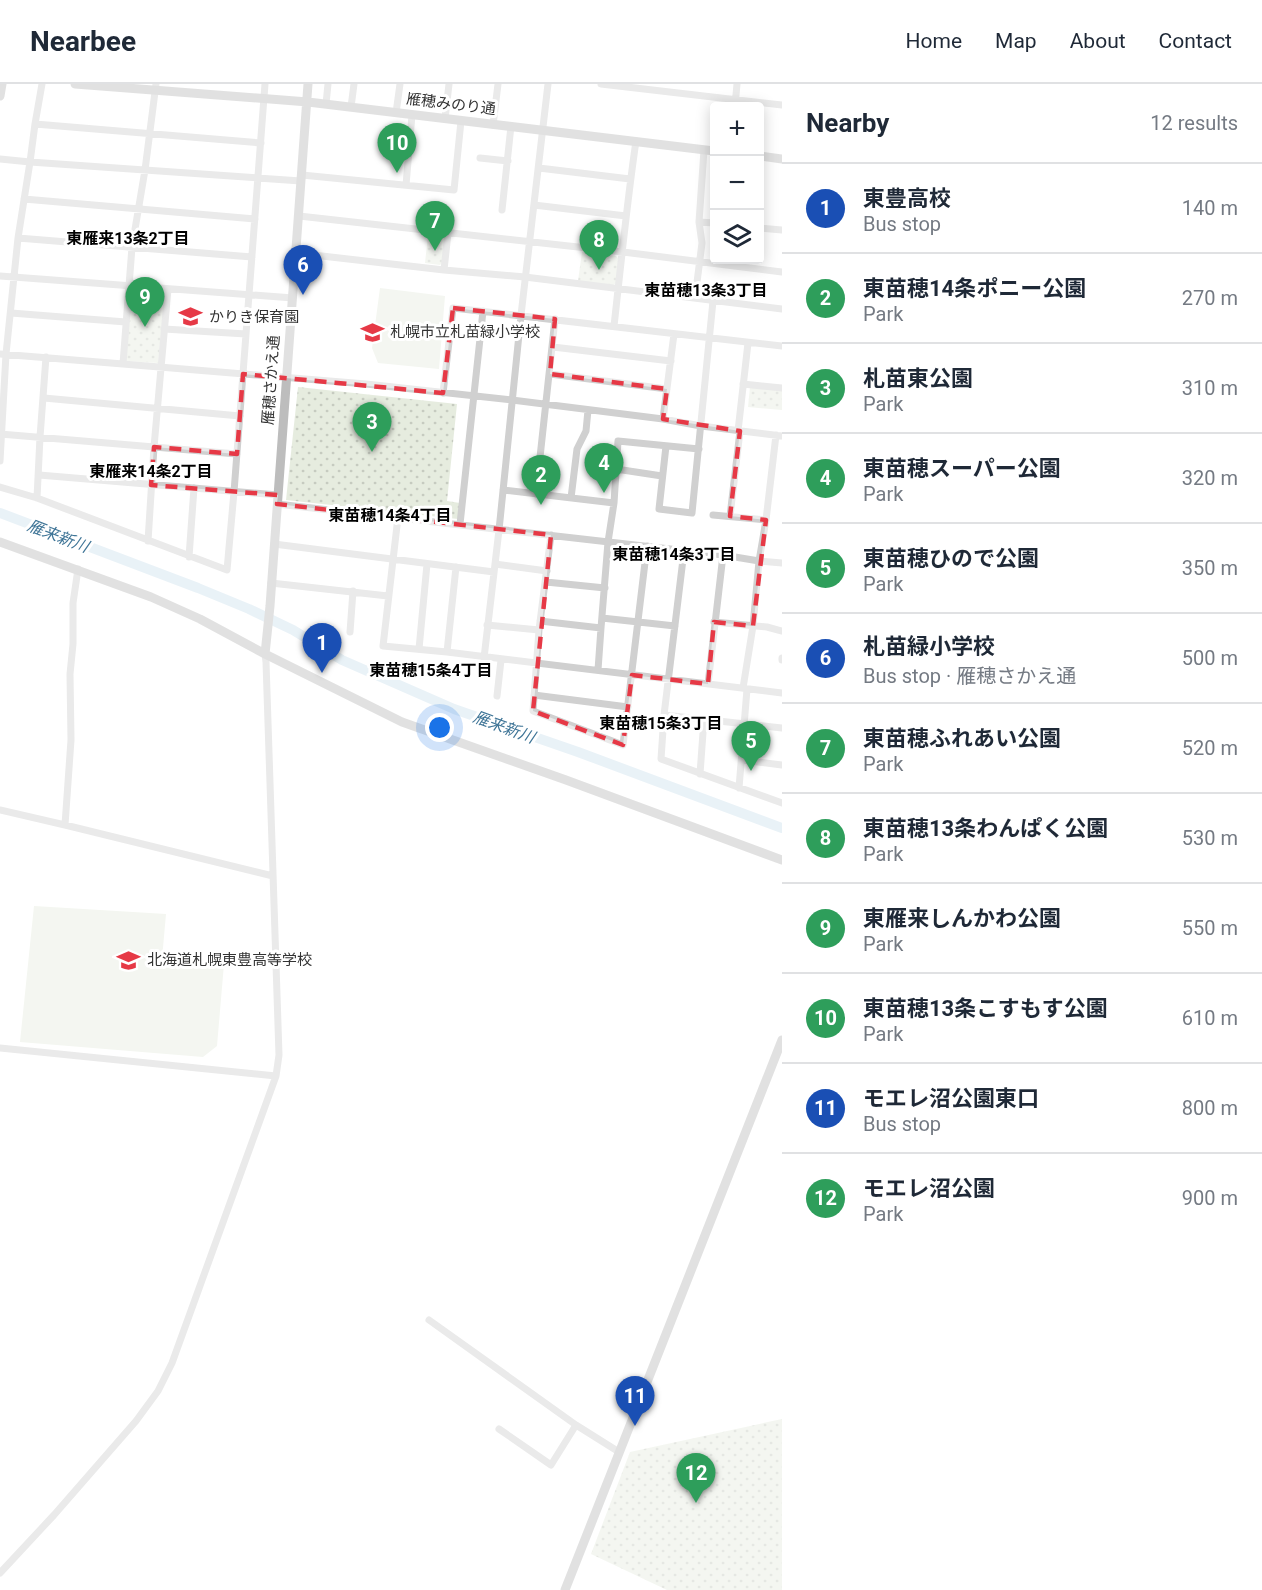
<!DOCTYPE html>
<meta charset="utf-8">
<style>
:root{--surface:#fff;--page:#f2f2f3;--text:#1f2937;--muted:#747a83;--line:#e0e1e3;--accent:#7c3aed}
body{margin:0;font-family:Roboto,"Noto Sans JP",sans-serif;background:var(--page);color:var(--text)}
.controls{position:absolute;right:18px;top:18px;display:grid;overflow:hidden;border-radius:6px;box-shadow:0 3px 15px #0003}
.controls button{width:54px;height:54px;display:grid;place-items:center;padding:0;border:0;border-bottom:2px solid var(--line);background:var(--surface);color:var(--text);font:30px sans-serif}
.you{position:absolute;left:440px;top:644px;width:21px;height:21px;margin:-15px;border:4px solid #fff;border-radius:50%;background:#1a73e8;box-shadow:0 0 0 9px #1a73e833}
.badge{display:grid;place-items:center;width:39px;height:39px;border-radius:50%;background:var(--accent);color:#fff;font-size:20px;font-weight:700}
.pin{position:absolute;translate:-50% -50px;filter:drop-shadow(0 2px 3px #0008)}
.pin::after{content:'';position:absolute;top:32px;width:21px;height:18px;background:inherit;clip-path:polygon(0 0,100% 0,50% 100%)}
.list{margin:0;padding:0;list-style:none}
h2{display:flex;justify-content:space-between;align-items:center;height:78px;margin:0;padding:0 24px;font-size:26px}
h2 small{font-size:20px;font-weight:400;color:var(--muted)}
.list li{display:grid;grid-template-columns:39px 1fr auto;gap:18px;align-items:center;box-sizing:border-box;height:90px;padding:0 24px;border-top:2px solid var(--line)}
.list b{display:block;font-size:22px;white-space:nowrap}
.list p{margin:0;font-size:20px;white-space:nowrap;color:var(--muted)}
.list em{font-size:20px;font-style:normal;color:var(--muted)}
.icon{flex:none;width:33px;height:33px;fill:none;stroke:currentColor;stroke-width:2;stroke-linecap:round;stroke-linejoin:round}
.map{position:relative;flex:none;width:782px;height:1506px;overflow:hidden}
header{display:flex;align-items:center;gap:36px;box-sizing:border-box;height:84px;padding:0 30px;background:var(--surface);border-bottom:2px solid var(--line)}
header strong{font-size:28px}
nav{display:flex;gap:33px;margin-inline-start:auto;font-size:21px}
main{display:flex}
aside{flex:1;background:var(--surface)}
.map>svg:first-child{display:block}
.grass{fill:#e6ecdf}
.park{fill:url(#park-dots)}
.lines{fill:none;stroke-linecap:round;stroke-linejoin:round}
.river{stroke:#cfe2ee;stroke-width:10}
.street{stroke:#d0d0d0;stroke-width:7}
.secondary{stroke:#bdbdbd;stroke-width:9}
.marked{fill:none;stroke:#e63946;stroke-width:4.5;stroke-dasharray:12 8;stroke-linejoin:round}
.labels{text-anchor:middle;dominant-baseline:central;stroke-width:6;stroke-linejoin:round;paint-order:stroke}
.street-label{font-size:15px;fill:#333;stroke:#fff}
.poi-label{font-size:15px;fill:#333;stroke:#fff;text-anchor:start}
.neighbourhood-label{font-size:16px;font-weight:bold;fill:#000;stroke:#fff}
.water-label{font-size:16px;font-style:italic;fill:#3f7597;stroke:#fff}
</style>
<header>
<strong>Nearbee</strong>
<nav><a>Home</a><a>Map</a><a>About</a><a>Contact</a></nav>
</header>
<main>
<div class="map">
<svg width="782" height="1506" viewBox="0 0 782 1506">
<defs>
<pattern id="park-dots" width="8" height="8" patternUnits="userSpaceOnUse" patternTransform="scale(1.5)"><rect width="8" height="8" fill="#e6ecdf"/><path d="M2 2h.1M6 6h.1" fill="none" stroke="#c6cbc0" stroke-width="1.8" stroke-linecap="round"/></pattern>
</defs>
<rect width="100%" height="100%" fill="#fff"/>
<path class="grass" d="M380,204l65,8 -6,73 -61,-6 -6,-15z
M34,822l132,8 -4,45 62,5 -7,82 -14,11 -183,-15z"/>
<path class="park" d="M428,151l15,1 2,3 -3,24 -2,2 -15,-2z
M582,168l34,4 3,3 -2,24 -4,2 -35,-4z
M132,205l33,4 -7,70 -32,-2z
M298,303l159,17 -10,97 13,2 -2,16 -172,-19z
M750,303l32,4v19l-34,-3z
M782,1335v171h-115l-76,-36 39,-102z"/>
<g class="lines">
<path class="river" d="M0,429l198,75 51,21 44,21 49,30 112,49 124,43 204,76"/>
<path class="street" d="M42,0l-7,40 226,19
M156,0l-11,86 -13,77 -9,117 243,20 146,16 151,19 38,7 81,10
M601,0l181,21
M326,20l2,-20
M735,22l2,-22
M351,23l3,-23
M396,29l4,-29
M445,35l4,-35
M493,41l5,-41
M480,74l28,3
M0,75l30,3 5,-38
M539,84l91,11
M302,91l152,15 7,-69
M406,101l6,-70
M24,115l231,20
M534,121l92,11
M502,126l9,-84
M299,132l324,36 159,20
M699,138l15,1
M760,144l22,2
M18,154l234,19
M296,169l148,17 81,7 257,32
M444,186l4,-37
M0,192l293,22
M695,214l7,-55 -3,-21 5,-72
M11,229l115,9
M614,242c7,-62 13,-124 22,-185
M164,245l82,5
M553,263l118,14
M0,270l123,10
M550,290l117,15
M743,300l39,4
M443,309l10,-85 329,38
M44,314l196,18
M663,335l11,-85
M738,347l10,-88
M0,350l237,20
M666,362l-7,63 33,4 21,-212
M0,377l6,-107 12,-116 12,-76 271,19
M616,385l46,7
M39,391l239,20
M0,403l37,11 190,72 7,-78 31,-408
M503,406l111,13
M536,410l19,-175
M37,414l3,-61 6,-80
M571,414l6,-49 9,-18 2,-21
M277,420l446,51 36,6 23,2
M713,431l53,5
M730,432l10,-85
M398,433l-15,129 64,6 335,41
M460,440l23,-213
M551,451l-12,95 -6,81 90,34 24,-199
M148,457l6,-94 14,-158
M274,460l220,28
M684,467l-20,164 -3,44 121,44
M189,473l5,-69
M495,480l52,7
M546,498l59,6
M271,499l117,13
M602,534l73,8
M540,537l61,7
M714,538l53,5 15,4
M487,541l52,5
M350,548l3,-41
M419,565l8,-85
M447,568l9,-85
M484,574l15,-128 22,-215 27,-231
M782,576v-2
M598,586l3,-42 7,-86 6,-39 4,-62 81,8
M708,600l15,-129
M743,604l10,-62 6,-65 7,-41 10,-85
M534,611l94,12
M497,612l4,-36
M664,631l118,13
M742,676l40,5
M700,690l4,-55
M739,704l8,-99
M0,726l65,15 208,51
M65,741l6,-85 -1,-66 3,-30v-41l5,-34
M0,964l276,28
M429,1236l147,105 43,27
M499,1345l52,36 25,-40
M0,1489l54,-58 82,-94 22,-30 14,-28 104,-287 3,-21 -13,-393 -1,-8"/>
<path class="secondary" d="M75,0l233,18 406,49
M0,12l2,-12
M760,72l22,3
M0,458l151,55 49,22 65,35 137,68 164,58 216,80
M265,570l5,-48 38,-522
M565,1506l217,-550"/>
</g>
<path d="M0 0H782V1506H0ZM453,224l102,11 -5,55 117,15 -4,30 77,12 -10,85 36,4 -13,106 -39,-4 -6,62 -76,-9 -9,70 -90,-34 18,-176 -274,-31 1,-9 -127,-10 3,-38 83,7 6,-80 200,19z" fill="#fff" fill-opacity=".55" fill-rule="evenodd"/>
<path class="marked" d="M453,224l102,11 -5,55 117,15 -4,30 77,12 -10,85 36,4 -13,106 -39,-4 -6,62 -76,-9 -9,70 -90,-34 18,-176 -274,-31 1,-9 -127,-10 3,-38 83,7 6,-80 200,19z"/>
<defs>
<symbol id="school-bare" viewBox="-9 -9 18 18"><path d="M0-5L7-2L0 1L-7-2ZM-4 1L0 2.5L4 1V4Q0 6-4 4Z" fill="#e63946" stroke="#fff" stroke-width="2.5" paint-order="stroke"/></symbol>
</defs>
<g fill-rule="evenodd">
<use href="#school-bare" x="174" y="216" width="33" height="33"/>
<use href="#school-bare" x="356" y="232" width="33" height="33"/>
<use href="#school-bare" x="112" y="860" width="33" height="33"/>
</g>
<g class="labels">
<g class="street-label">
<text transform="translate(451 20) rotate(7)">雁穂みのり通</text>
<text transform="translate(271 296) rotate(-86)">雁穂さかえ通</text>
</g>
<g class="poi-label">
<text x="209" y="233">かりき保育園</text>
<text x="390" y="248">札幌市立札苗緑小学校</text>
<text x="147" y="876">北海道札幌東豊高等学校</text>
</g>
<g class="neighbourhood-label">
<text x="128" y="154">東雁来13条2丁目</text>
<text x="706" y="206">東苗穂13条3丁目</text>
<text x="151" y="387">東雁来14条2丁目</text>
<text x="390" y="431">東苗穂14条4丁目</text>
<text x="674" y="470">東苗穂14条3丁目</text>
<text x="431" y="586">東苗穂15条4丁目</text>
<text x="661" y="639">東苗穂15条3丁目</text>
</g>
<g class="water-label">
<text transform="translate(58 452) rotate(21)">雁来新川</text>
<text transform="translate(504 643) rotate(20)">雁来新川</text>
</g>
</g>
</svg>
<div class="controls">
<button>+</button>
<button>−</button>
<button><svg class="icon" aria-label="layers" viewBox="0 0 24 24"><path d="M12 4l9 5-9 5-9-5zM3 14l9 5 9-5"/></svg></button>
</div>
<div class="you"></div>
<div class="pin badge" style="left:322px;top:589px;background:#1a4fb4">1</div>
<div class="pin badge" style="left:541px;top:421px;background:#2e9e5b">2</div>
<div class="pin badge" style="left:372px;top:368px;background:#2e9e5b">3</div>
<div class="pin badge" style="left:604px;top:409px;background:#2e9e5b">4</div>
<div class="pin badge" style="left:751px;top:687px;background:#2e9e5b">5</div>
<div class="pin badge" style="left:303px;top:211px;background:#1a4fb4">6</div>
<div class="pin badge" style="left:435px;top:167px;background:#2e9e5b">7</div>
<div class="pin badge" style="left:599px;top:186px;background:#2e9e5b">8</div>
<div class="pin badge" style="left:145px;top:243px;background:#2e9e5b">9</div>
<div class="pin badge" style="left:397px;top:89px;background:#2e9e5b">10</div>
<div class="pin badge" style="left:635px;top:1342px;background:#1a4fb4">11</div>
<div class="pin badge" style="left:696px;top:1419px;background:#2e9e5b">12</div>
</div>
<aside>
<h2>Nearby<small>12 results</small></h2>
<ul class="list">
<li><span class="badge" style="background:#1a4fb4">1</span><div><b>東豊高校</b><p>Bus stop</p></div><em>140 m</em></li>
<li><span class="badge" style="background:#2e9e5b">2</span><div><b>東苗穂14条ポニー公園</b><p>Park</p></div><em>270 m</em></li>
<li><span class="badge" style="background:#2e9e5b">3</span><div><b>札苗東公園</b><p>Park</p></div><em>310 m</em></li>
<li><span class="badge" style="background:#2e9e5b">4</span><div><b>東苗穂スーパー公園</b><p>Park</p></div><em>320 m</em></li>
<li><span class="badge" style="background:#2e9e5b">5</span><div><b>東苗穂ひので公園</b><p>Park</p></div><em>350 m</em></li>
<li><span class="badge" style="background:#1a4fb4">6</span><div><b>札苗緑小学校</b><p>Bus stop · 雁穂さかえ通</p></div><em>500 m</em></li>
<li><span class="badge" style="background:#2e9e5b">7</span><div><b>東苗穂ふれあい公園</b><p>Park</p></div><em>520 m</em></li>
<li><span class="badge" style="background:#2e9e5b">8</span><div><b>東苗穂13条わんぱく公園</b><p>Park</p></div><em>530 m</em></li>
<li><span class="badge" style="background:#2e9e5b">9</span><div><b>東雁来しんかわ公園</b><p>Park</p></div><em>550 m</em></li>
<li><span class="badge" style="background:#2e9e5b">10</span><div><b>東苗穂13条こすもす公園</b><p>Park</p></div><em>610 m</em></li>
<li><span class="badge" style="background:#1a4fb4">11</span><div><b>モエレ沼公園東口</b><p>Bus stop</p></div><em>800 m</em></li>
<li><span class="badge" style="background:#2e9e5b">12</span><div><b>モエレ沼公園</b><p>Park</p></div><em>900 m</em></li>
</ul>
</aside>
</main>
